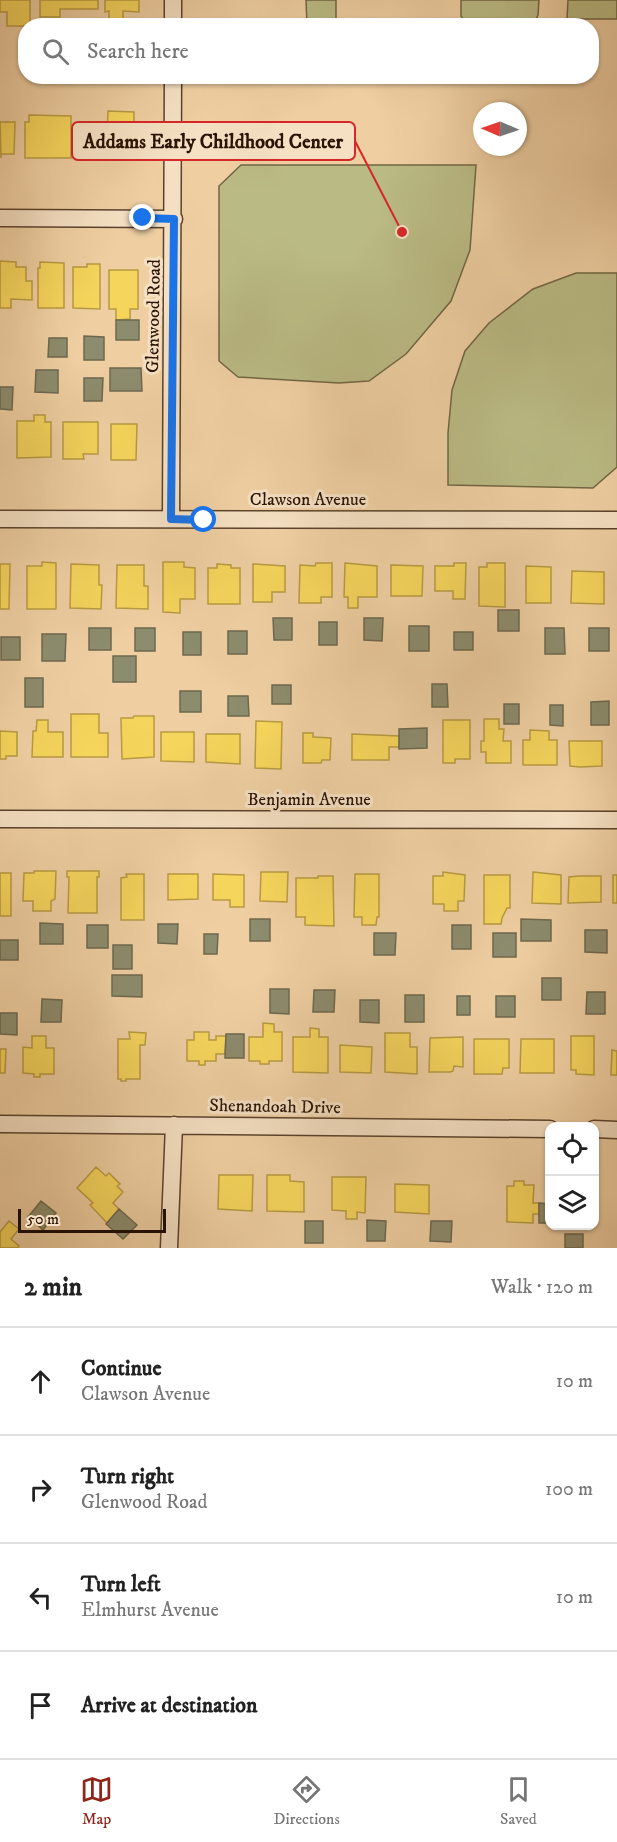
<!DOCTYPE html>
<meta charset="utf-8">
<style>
:root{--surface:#fff;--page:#f6f6f6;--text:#222;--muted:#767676;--line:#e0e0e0;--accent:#8f2418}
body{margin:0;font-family:"IM FELL DW Pica",serif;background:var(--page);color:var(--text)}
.controls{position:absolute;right:18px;bottom:18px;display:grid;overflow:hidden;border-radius:12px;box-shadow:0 2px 4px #0004}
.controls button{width:54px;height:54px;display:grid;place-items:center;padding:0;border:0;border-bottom:2px solid var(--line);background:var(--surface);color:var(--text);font:30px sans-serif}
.compass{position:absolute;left:473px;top:102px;width:54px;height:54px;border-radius:50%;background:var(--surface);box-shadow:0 2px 4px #0004;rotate:272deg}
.scale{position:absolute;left:18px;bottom:15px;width:148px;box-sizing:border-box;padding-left:6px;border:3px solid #291304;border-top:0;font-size:16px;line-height:21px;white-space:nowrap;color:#291304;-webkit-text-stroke:4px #f5e0c3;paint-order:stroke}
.stop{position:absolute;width:18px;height:18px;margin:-14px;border:4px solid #1a73e8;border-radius:50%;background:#fff}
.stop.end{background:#1a73e8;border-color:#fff;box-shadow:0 2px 6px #0008}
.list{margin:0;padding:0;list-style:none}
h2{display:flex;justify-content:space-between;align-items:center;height:78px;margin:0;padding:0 24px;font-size:26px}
h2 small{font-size:20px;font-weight:400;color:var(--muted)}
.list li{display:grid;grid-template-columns:39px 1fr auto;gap:18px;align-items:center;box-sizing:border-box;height:108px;padding:0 24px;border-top:2px solid var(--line)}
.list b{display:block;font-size:22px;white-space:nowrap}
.list p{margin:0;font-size:20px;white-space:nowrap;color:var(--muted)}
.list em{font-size:20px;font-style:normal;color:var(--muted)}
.icon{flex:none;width:33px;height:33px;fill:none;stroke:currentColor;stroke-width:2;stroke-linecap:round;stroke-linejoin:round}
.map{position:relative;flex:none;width:617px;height:1248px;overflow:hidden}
.search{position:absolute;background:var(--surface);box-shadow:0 2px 4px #0004;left:18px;right:18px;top:18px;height:66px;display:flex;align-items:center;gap:15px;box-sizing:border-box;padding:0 21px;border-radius:24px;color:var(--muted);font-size:22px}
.sheet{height:510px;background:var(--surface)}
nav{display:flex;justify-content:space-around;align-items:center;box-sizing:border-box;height:84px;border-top:2px solid var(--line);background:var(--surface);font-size:16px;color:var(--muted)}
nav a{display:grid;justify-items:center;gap:3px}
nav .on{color:var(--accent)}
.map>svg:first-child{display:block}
.green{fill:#baba84;stroke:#726644;stroke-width:1.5}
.homes{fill:#f6d55c;stroke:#b89b42;stroke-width:1.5}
.industry{fill:#8c8c6e;stroke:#6e684e;stroke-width:1.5}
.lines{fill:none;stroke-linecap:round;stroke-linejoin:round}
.minor-casing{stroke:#5a422c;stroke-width:19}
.minor{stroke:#f5e0c3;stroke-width:16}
.route{stroke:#1a73e8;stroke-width:8}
.labels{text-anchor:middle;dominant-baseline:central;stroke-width:6;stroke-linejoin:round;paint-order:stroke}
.street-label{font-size:18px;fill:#291304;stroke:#f5e0c3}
.leader{fill:none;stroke:#d62828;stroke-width:2}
.callout-dot{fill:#d62828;stroke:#f5e0c3;stroke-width:2}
.callout{fill:#f5e0c3;stroke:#d62828;stroke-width:2}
.callout-label{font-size:20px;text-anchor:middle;font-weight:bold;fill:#291304}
</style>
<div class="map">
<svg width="617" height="1248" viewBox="0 0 617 1248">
<rect width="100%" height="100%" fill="#efcfa2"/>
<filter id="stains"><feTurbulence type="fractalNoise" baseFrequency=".00333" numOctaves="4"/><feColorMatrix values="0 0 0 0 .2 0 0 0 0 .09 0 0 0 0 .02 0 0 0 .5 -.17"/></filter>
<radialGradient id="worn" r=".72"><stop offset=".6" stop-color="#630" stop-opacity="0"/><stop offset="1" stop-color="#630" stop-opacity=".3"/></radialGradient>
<path class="green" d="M306,0h30v25h-29z
M461,0h78l-1,15 -5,10h-66l-6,-9z
M568,0h49v19h-50z
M241,165h235l-6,85 -19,51 -45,53 -37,27 -30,2 -101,-6 -19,-16v-175z
M576,273h41v194l-24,21 -145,-3v-52l4,-43 13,-39 24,-28 44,-34z"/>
<path class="homes" d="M0,0h30v26h-23v-14h-7z
M40,0h58v9h-38v8h-20z
M105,0h34v12l-16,-1v8h-14v-8l-4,1z
M108,111l26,1v48h-27v-8h-7v-18h7z
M29,115l42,1v42h-46v-36h4z
M0,122h15l-1,32h-13v4z
M0,261l16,1v5h10v14h6v19l-21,-1v9h-11z
M40,262l24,1v45h-26v-40h2z
M87,264h13v45l-27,-1v-41h14z
M109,270h29v39h-8v10l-14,1v-11h-7z
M34,415h11v7h6v35l-34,1v-37h17z
M63,422h35v32h-15l1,5h-21z
M111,424h26l-1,36h-25z
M42,562l14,1v46h-29v-43h15z
M163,562h21v5l11,1v31h-15v14l-17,-1z
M316,563h16v34h-11v6h-22l1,-38 15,1z
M345,563l32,3v31h-19v11h-10v-11h-4z
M454,563h12l-1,36h-12v-8h-18v-25h19z
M487,563h18v44l-26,-1v-39h8z
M0,564h10l-1,45h-9z
M71,564l28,1v20h3l-1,24 -31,-1z
M217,564l14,1v3h9v36h-32v-36h9z
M253,564l32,2v26h-13v10h-19z
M117,565h27v21h4v23l-32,-1z
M391,565l32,1 -1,30h-31z
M526,566l25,1v36h-25z
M572,571l32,1v32l-33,-1z
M71,714h28v19h9v24h-37z
M134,716h20v41l-32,2 -1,-41h12z
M484,719h15v10h5l-1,12h8v22h-25v-11h-5v-11h3z
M37,720h11v12h15v25h-31l1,-26h3z
M443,720h27v39h-15v4h-12z
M256,721l26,1 -1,47 -26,-1z
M530,730l19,1v9h8v25h-34v-25h7z
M0,731l17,1v24h-11v3h-6z
M161,732h33v30l-33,-1z
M303,733h10v4l18,1 -1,22h-8l-1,3h-18z
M206,734h34v30l-34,-2z
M352,734l47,2v11h-10v13h-37z
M569,741h33v25l-22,1 -10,-1z
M34,871h22l-1,28 -4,2v10h-18v-10h-10l1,-28h10z
M67,871h32v6h-2v36h-29l1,-36h-2z
M261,872h27l-1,30 -27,-1z
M443,872l22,3 -1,26h-6v10h-14v-7h-11v-28h10z
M533,872l28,3v29l-29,-1z
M0,873h11v43h-11z
M126,874h18v46h-23v-42l6,-1z
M168,874h30v25l-30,1z
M213,874l31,1v32h-14v-7h-17z
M355,874h24v43h-2l-1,8h-14v-8h-8z
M484,875h26v33h-3l-5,10 -1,6h-17z
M613,875h4v28h-4z
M318,876h15l1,50 -29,-1v-8h-9v-39h22z
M579,876h22v26l-33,1 1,-26z
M263,1023l11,1v8h8v29h-13v3h-9v-3h-11v-24h14z
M310,1028l9,1v8h9v36l-35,-1v-35h17z
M129,1032l17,1 -1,12h-5v34h-14v2h-5v-2h-3v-40h12z
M194,1032h15v8h7v-4h10l-1,18h-9v7h-11v4h-6v-4h-12v-21h7z
M385,1033h25v14h7v27l-32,-2z
M32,1036h14v12h8v26h-14v3h-6v-3l-11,-1v-26l9,1z
M571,1036h23v39l-18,-1v-4h-5z
M463,1037v30l-9,-1 -1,5 -3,1h-21l1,-34z
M474,1039h35v29h-6l-1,6h-28z
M521,1039h33v34h-34z
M340,1045l32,2 -1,26 -31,-1z
M0,1049h6l-1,24h-5z
M612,1050l5,1v24h-6z
M96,1167l10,9 3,-3 11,11 -3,2 6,6 -10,11 6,6 -12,14 -17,-18 3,-2 -16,-15z
M219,1175h34l-1,36 -34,-2z
M267,1175h23v6l14,1v30l-37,-1z
M332,1177h34l-1,36 -8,-1v7h-11v-8l-14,-1z
M514,1181h10v4h10l-1,18h6v11h-6v9l-26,-1v-36h7z
M395,1184l34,1v29l-34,-2z
M9,1221l10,8 -8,10 8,7 -1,2h-18v-16z"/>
<path class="industry" d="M109,19h24v7h-24z
M116,320h23v20h-23z
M84,336l20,1v23h-20z
M49,338h18v19h-19z
M110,368h31l1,23h-32z
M36,370h22v23l-23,-1z
M84,378h19l-1,23h-18z
M0,387h13l-1,23 -12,-1z
M498,610h21v21h-21z
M273,618h19v22h-18z
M364,618h19l-1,23 -18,-1z
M319,622h18v23h-18z
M409,626h20v25h-20z
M89,628h22v22h-22z
M135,628h20v23h-20z
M545,628h19l1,26h-20z
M589,628h20v23h-20z
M228,631h19v23h-19z
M183,632h18v23h-18z
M454,632h19v18h-19z
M42,634h24l-1,27h-23z
M1,637h19v23h-19z
M113,656h23v26h-23z
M25,678h18v29h-18z
M432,684h15l1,23h-16z
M272,685h19v19h-19z
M180,691h21v21h-21z
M228,696h20l1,20h-21z
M609,701v24h-18v-23z
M504,704h15v20h-15z
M550,705h13v21l-13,-1z
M427,728v20l-28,1v-20z
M250,919h20v22h-20z
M521,919l30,1v21h-30z
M40,923l23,1v20h-23z
M158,924h20l-1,20 -19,-1z
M87,925h21v23h-21z
M452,925h19v24h-19z
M585,930h22v23l-22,-1z
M374,933h22l-1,22h-21z
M493,933h23v24h-23z
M204,934h14l-1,20h-13z
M0,940h18v20h-18z
M113,945h19v24h-19z
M112,975h30v22l-30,-1z
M542,978h19v22h-19z
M270,989h19v25l-19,-1z
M314,990h21l-1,22h-21z
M587,992h18v22h-19z
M405,995h19v27h-19z
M457,996h13v19h-13z
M496,996h19v21h-19z
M42,999l20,1 -1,22h-20z
M360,1000h19v23l-19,-1z
M0,1013h17v22l-17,-1z
M226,1034h18v24h-19z
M41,1201l15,12 -13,17 -15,-13z
M539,1203l11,1v19h-11z
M119,1209l18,16 -14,14 -17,-15z
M367,1220l19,1 -1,20h-18z
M305,1221h18v22h-18z
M431,1221h21l-1,21 -21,-1z
M565,1234h18v14h-18z"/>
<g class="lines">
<defs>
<path id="minor" d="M173,0v26
M0,218l174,1
M0,519l617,1
M171,519l2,-443
M0,819l617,1
M0,1124l550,5
M594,1129l23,1
M169,1248l5,-123"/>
</defs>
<use href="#minor" class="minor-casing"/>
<use href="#minor" class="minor"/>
</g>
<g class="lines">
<path class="route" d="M143,218l31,1 -3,300 33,1"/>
</g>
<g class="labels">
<g class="street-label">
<text transform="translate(154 316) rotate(-89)">Glenwood Road</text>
<text x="308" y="500">Clawson Avenue</text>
<text x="309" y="800">Benjamin Avenue</text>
<text transform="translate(275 1107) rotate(1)">Shenandoah Drive</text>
</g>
</g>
<path class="leader" d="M402 232L355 141"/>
<circle class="callout-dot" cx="402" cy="232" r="6"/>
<rect class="callout" x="72" y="122" width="283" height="38" rx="6"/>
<g class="callout-label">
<text x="213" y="148">Addams Early Childhood Center</text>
</g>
<rect width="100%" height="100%" filter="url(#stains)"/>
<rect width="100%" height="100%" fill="url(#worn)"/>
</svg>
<div class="controls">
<button><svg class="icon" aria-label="locate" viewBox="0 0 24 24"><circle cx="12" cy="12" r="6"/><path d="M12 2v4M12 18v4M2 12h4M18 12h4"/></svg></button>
<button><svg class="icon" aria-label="layers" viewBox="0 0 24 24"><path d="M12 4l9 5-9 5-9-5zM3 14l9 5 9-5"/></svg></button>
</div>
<svg class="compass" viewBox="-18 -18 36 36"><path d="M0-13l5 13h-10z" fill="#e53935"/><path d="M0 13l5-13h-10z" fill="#767676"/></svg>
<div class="scale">50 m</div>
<div class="stop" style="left:204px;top:520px"></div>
<div class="stop end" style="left:143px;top:218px"></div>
<div class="search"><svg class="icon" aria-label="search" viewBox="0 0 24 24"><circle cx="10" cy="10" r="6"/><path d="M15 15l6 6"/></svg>Search here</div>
</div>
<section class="sheet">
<h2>2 min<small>Walk · 120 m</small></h2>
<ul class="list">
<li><svg class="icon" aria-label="ahead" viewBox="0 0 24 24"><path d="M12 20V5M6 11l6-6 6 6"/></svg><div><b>Continue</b><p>Clawson Avenue</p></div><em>10 m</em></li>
<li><svg class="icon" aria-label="right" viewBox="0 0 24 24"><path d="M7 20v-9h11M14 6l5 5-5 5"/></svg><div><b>Turn right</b><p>Glenwood Road</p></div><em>100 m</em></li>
<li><svg class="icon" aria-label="left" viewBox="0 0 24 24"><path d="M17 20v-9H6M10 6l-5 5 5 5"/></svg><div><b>Turn left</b><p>Elmhurst Avenue</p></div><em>10 m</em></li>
<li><svg class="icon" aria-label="arrive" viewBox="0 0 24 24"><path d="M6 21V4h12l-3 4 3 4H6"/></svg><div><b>Arrive at destination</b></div></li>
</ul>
</section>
<nav>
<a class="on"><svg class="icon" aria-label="map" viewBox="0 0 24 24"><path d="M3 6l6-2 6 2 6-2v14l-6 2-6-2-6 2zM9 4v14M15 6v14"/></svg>Map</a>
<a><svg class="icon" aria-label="directions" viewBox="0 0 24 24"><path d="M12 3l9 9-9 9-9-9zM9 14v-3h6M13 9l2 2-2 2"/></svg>Directions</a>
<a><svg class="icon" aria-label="saved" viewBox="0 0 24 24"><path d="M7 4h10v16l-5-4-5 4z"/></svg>Saved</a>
</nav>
